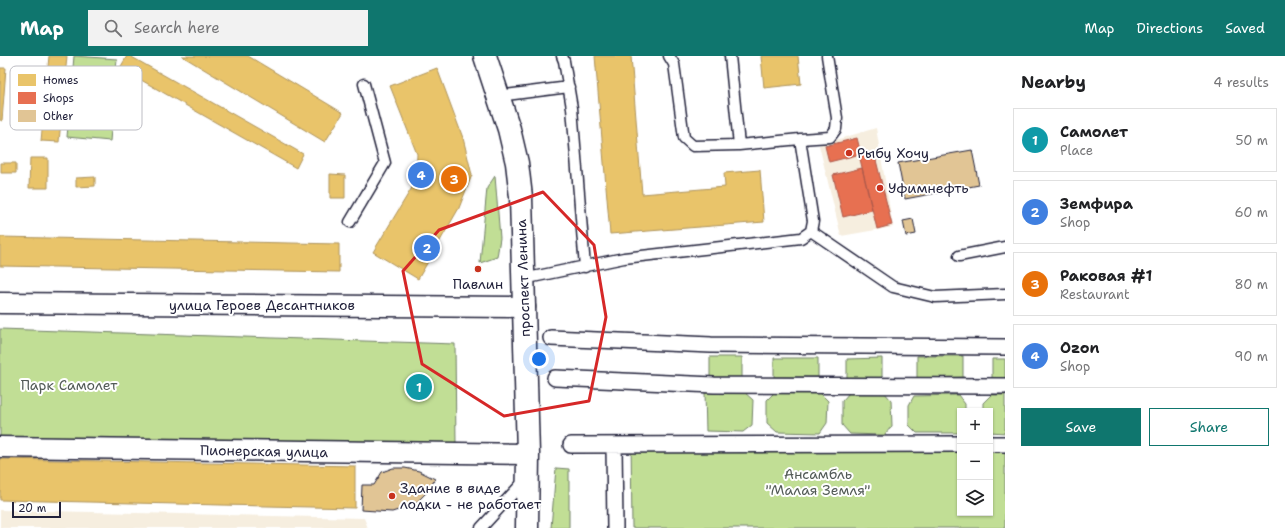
<!DOCTYPE html>
<meta charset="utf-8">
<style>
:root{--surface:#fff;--page:#f2f2f2;--text:#202124;--muted:#757577;--line:#e0e0e0;--accent:#0f766e}
body{margin:0;font-family:"Shantell Sans",sans-serif;background:var(--page);color:var(--text)}
.controls{position:absolute;right:12px;bottom:12px;display:grid;overflow:hidden;border-radius:0px;box-shadow:0 1px 3px #0004}
.controls button{width:36px;height:36px;display:grid;place-items:center;padding:0;border:0;border-bottom:1px solid var(--line);background:var(--surface);color:var(--text);font:20px sans-serif}
.scale{position:absolute;left:12px;bottom:10px;width:49px;box-sizing:border-box;padding-left:4px;border:2px solid #22223b;border-top:0;font-size:11px;line-height:14px;white-space:nowrap;color:#22223b;-webkit-text-stroke:3px #fff;paint-order:stroke}
.you{position:absolute;left:539px;top:303px;width:14px;height:14px;margin:-10px;border:3px solid #fff;border-radius:50%;background:#1a73e8;box-shadow:0 0 0 6px #1a73e833}
.badge{display:grid;place-items:center;width:26px;height:26px;border-radius:50%;background:var(--accent);color:#fff;font-size:13px;font-weight:700}
.pin{position:absolute;translate:-50% -50%;border:2px solid #fff;box-shadow:0 1px 4px #0006}
.list{margin:0;padding:0;list-style:none}
h2{display:flex;justify-content:space-between;align-items:center;height:52px;margin:0;padding:0 16px;font-size:17px}
h2 small{font-size:13px;font-weight:400;color:var(--muted)}
.list li{display:grid;grid-template-columns:26px 1fr auto;gap:12px;align-items:center;box-sizing:border-box;height:64px;margin:0 8px 8px;padding:0 8px;border:1px solid var(--line);border-radius:0px}
.list b{display:block;font-size:15px;white-space:nowrap}
.list p{margin:0;font-size:13px;white-space:nowrap;color:var(--muted)}
.list em{font-size:13px;font-style:normal;color:var(--muted)}
.actions{display:flex;gap:8px;padding:12px 16px}
.actions a{flex:1;padding:9px 0;border:1px solid var(--accent);border-radius:0px;text-align:center;font-size:14px;color:var(--accent)}
.actions .main{background:var(--accent);color:#fff}
.icon{flex:none;width:22px;height:22px;fill:none;stroke:currentColor;stroke-width:2;stroke-linecap:round;stroke-linejoin:round}
.map{position:relative;flex:none;width:1005px;height:472px;overflow:hidden}
header{display:flex;align-items:center;gap:24px;box-sizing:border-box;height:56px;padding:0 20px;background:var(--accent);color:#fff}
header strong{font-size:19px}
nav{display:flex;gap:22px;margin-inline-start:auto;font-size:14px}
.search{width:280px;height:36px;background:var(--page);display:flex;align-items:center;gap:10px;box-sizing:border-box;padding:0 14px;border-radius:0px;color:var(--muted);font-size:15px}
main{display:flex}
aside{flex:1;background:var(--surface)}
.map>svg:first-child{display:block}
.built{fill:#f6eedf}
.green{fill:#c1de95;stroke:#728068}
.homes{fill:#e9c46a;stroke:#ad935c}
.shops{fill:#e76f51;stroke:#ac584a}
.building{fill:#e1c595;stroke:#22223b}
.lines{fill:none;stroke-linecap:round;stroke-linejoin:round}
.service-casing{stroke:#22223b;stroke-width:13}
.pedestrian-casing{stroke:#22223b;stroke-width:18}
.minor-casing{stroke:#22223b;stroke-width:23}
.tertiary-casing{stroke:#22223b;stroke-width:25}
.service{stroke:#fff;stroke-width:10}
.pedestrian{stroke:#fff;stroke-width:15}
.minor{stroke:#fff;stroke-width:20}
.tertiary{stroke:#fff;stroke-width:22}
.marked{fill:none;stroke:#d62828;stroke-width:3;stroke-linejoin:round}
.poi-dot{fill:#c8321e;stroke:#fff;stroke-width:1.5}
.labels{text-anchor:middle;dominant-baseline:central;stroke-width:4;stroke-linejoin:round;paint-order:stroke}
.poi-label{font-size:14px;fill:#22223b;stroke:#fff;text-anchor:start}
.street-label{font-size:14px;fill:#22223b;stroke:#fff}
.park-label{font-size:14px;fill:#525a56;stroke:#fff}
.key{fill:#fff;stroke:#bdbdc4;stroke-width:1}
.key-label{font-size:11px;fill:#22223b}
</style>
<header>
<strong>Map</strong>
<div class="search"><svg class="icon" aria-label="search" viewBox="0 0 24 24"><circle cx="10" cy="10" r="6"/><path d="M15 15l6 6"/></svg>Search here</div>
<nav><a>Map</a><a>Directions</a><a>Saved</a></nav>
</header>
<main>
<div class="map">
<svg width="1005" height="472" viewBox="0 0 1005 472">
<rect width="100%" height="100%" fill="#fff"/>
<filter id="ink" filterUnits="userSpaceOnUse"><feTurbulence type="fractalNoise" baseFrequency=".025" numOctaves="2"/><feDisplacementMap in="SourceGraphic" scale="8" xChannelSelector="R" yChannelSelector="G"/><feConvolveMatrix kernelMatrix="1 2 1 2 8 2 1 2 1" color-interpolation-filters="sRGB"/></filter>
<g filter="url(#ink)">
<path class="built" d="M876,72l17,99 -52,9 -22,-91z
M0,454l364,8 4,10h-368z"/>
<path class="green" d="M74,0l43,3 -7,82 -43,-4z
M495,120l5,62 -3,19 -17,6 7,-75z
M0,273l455,15 1,101 -456,-8z
M917,300h46v21l-46,1z
M710,301h32v21h-32z
M774,302h44v19h-44z
M882,302v21h-35v-20z
M992,303h13v19h-13z
M776,335l43,1 9,9 -1,22 -7,10 -43,-1 -10,-9v-23z
M883,335l8,9 1,26 -8,9 -34,-1 -8,-9v-24l8,-9z
M744,336l9,8 -1,25 -9,7 -37,-1 -1,-38z
M958,339l7,9v7h-5v19l-2,3h-41l-8,-8v-20l5,-9z
M991,339h14v38l-15,-1v-21h-7v-8z
M631,381l329,1v75h30v-75h15v90h-373z
M556,412l13,1v59h-18z"/>
<path class="homes" d="M49,0h18l-8,86 -18,-1z
M127,0h3l173,98 -7,14 -176,-100z
M182,0h66l95,57 -18,29z
M595,0h36l11,138 83,-7 -1,-14 36,-3 4,52 -154,12z
M761,0h37l3,28 -37,4z
M0,12h6l-4,53 -2,-1z
M437,12l26,70 9,37 -13,33 -41,71 -45,-27 43,-71 1,-27 -27,-68z
M30,102h18v30h-19z
M1,107h15v10h-15z
M330,118l15,1v23h-15z
M95,121v9l-19,1v-9z
M0,181l339,7v28l-339,-6z
M0,403l355,7v42l-355,-8z"/>
<path class="shops" d="M857,82l4,16 -32,8 -4,-16z
M874,96l18,73 -15,4 -18,-74z
M862,112l10,42 -29,7 -10,-42z"/>
<path class="building" d="M972,94l7,35 -74,14 -7,-36z
M913,163l3,15 -10,2 -3,-15z
M393,412h12l14,3 16,8 -6,11 -12,12 -9,5 -16,5 -31,-2 1,-25h12l8,-13z"/>
<g class="lines">
<defs>
<path id="service" d="M562,0l2,5 8,47 13,159
M669,0l5,8 10,74 9,8 46,-1 61,-6
M730,0l9,89
M498,40l71,-9
M350,166l35,-59 -21,-79
M811,175l82,56 42,10 70,-3
M959,200l46,-9
M523,223l101,-21 177,-20 10,-7 2,-10 -13,-82 30,-2 6,-8 1,-11 -10,-62
M481,472l45,-49"/>
<path id="pedestrian" d="M551,282l160,7 294,2
M555,322l159,7 291,1
M990,388h15
M571,389l389,-1
M614,389l1,83"/>
<path id="minor" d="M0,247l525,4
M0,391l528,7"/>
<path id="tertiary" d="M485,0l24,73 8,34 4,34 7,257 -1,74"/>
</defs>
<use href="#service" class="service-casing"/>
<use href="#pedestrian" class="pedestrian-casing"/>
<use href="#minor" class="minor-casing"/>
<use href="#tertiary" class="tertiary-casing"/>
<use href="#service" class="service"/>
<use href="#pedestrian" class="pedestrian"/>
<use href="#minor" class="minor"/>
<use href="#tertiary" class="tertiary"/>
</g>
</g>
<path class="marked" d="M543,136l51,53 12,72 -17,84 -85,15 -82,-52 -19,-93 36,-41z"/>
<g class="poi-dot">
<circle cx="849" cy="97" r="4"/>
<circle cx="880" cy="132" r="4"/>
<circle cx="478" cy="213" r="4"/>
<circle cx="392" cy="440" r="4"/>
</g>
<g class="labels">
<g class="poi-label">
<text x="857" y="97">Рыбу Хочу</text>
<text x="888" y="132">Уфимнефть</text>
<text x="478" y="228" text-anchor="middle">Павлин</text>
<text x="400" y="432">Здание в виде<tspan x="400" dy="16">лодки - не работает</tspan></text>
</g>
<g class="street-label">
<text transform="translate(523 222) rotate(-92)">проспект Ленина</text>
<text x="262" y="249">улица Героев Десантников</text>
<text transform="translate(264 395) rotate(1)">Пионерская улица</text>
</g>
<g class="park-label">
<text x="69" y="329">Парк Самолет</text>
<text x="818" y="418">Ансамбль<tspan x="818" dy="16">"Малая Земля"</tspan></text>
</g>
</g>
<rect x="10" y="10" width="132" height="64" rx="6" class="key"/>
<rect x="18" y="18" width="18" height="12" fill="#e9c46a"/>
<rect x="18" y="36" width="18" height="12" fill="#e76f51"/>
<rect x="18" y="54" width="18" height="12" fill="#e1c595"/>
<g class="key-label">
<text x="43" y="28">Homes</text>
<text x="43" y="46">Shops</text>
<text x="43" y="64">Other</text>
</g>
</svg>
<div class="controls">
<button>+</button>
<button>−</button>
<button><svg class="icon" aria-label="layers" viewBox="0 0 24 24"><path d="M12 4l9 5-9 5-9-5zM3 14l9 5 9-5"/></svg></button>
</div>
<div class="scale">20 m</div>
<div class="you"></div>
<div class="pin badge" style="left:419px;top:331px;background:#0f9aa8">1</div>
<div class="pin badge" style="left:427px;top:192px;background:#3f7fe0">2</div>
<div class="pin badge" style="left:454px;top:123px;background:#e8710a">3</div>
<div class="pin badge" style="left:421px;top:119px;background:#3f7fe0">4</div>
</div>
<aside>
<h2>Nearby<small>4 results</small></h2>
<ul class="list">
<li><span class="badge" style="background:#0f9aa8">1</span><div><b>Самолет</b><p>Place</p></div><em>50 m</em></li>
<li><span class="badge" style="background:#3f7fe0">2</span><div><b>Земфира</b><p>Shop</p></div><em>60 m</em></li>
<li><span class="badge" style="background:#e8710a">3</span><div><b>Раковая #1</b><p>Restaurant</p></div><em>80 m</em></li>
<li><span class="badge" style="background:#3f7fe0">4</span><div><b>Ozon</b><p>Shop</p></div><em>90 m</em></li>
</ul>
<div class="actions"><a class="main">Save</a><a>Share</a></div>
</aside>
</main>
